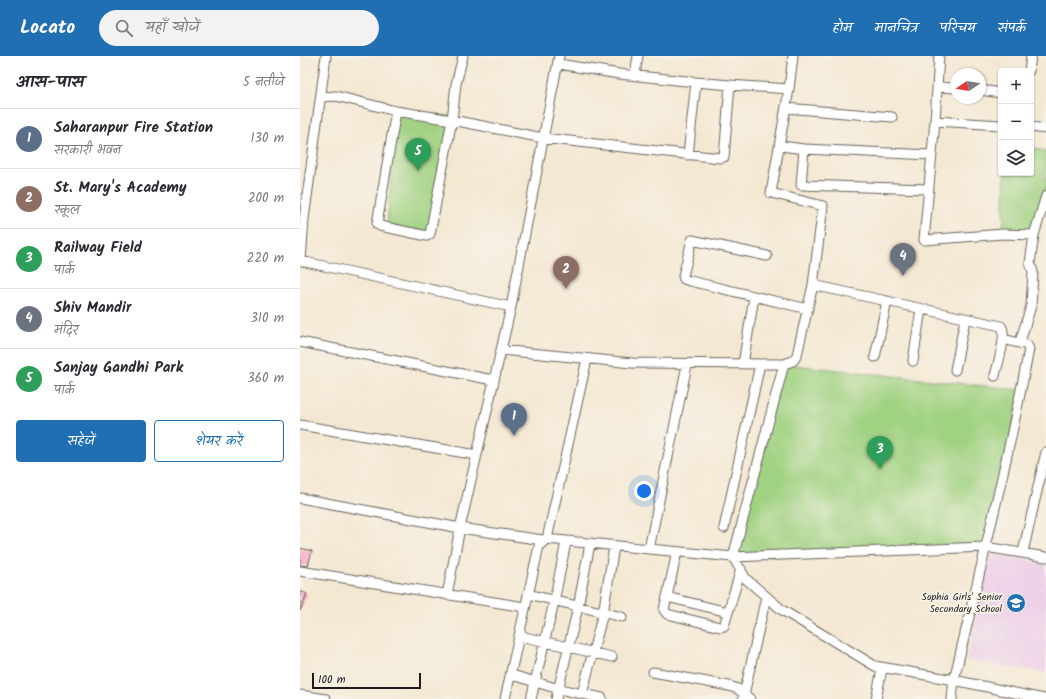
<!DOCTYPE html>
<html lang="hi">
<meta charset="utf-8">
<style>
:root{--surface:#fff;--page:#f2f2f3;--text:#2b2b33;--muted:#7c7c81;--line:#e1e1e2;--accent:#1f6fb2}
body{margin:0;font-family:Kalam,"Playpen Sans Deva",sans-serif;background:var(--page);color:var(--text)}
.controls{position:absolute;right:12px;top:12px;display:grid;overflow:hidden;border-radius:4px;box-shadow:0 1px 3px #0004}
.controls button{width:36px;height:36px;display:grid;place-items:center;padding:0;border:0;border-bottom:1px solid var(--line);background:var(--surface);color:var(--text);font:20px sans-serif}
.compass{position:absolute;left:650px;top:12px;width:36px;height:36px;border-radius:50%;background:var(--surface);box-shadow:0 1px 3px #0004;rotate:258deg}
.scale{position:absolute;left:12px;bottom:10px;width:109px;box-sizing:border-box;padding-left:4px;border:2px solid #1c1c1c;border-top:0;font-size:11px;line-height:14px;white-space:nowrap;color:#1c1c1c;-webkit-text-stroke:3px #f7f3e8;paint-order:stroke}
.you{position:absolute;left:344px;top:435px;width:14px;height:14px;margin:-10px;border:3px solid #fff;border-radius:50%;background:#1a73e8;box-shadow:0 0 0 6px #1a73e833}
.badge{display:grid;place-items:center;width:26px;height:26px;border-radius:50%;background:var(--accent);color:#fff;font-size:13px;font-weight:700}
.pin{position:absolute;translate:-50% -33px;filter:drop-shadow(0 1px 2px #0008)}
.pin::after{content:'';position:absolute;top:21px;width:14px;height:12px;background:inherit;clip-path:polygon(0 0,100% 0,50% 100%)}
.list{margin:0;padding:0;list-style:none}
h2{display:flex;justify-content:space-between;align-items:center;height:52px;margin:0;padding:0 16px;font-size:17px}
h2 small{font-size:13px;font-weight:400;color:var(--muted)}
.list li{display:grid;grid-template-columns:26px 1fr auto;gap:12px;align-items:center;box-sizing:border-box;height:60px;padding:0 16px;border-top:1px solid var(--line)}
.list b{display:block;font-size:15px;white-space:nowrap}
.list p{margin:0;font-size:13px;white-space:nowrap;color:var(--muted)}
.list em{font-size:13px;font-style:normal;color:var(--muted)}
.actions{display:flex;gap:8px;padding:12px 16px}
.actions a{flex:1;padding:9px 0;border:1px solid var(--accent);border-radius:4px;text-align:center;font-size:14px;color:var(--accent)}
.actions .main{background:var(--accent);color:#fff}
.icon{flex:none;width:22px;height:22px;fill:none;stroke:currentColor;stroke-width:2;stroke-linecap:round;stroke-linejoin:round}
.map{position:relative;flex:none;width:746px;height:643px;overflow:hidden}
header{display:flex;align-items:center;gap:24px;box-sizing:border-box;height:56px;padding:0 20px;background:var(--accent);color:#fff}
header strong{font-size:19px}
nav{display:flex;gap:22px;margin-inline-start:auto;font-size:14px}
.search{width:280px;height:36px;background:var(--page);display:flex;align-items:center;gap:10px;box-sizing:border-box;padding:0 14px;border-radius:22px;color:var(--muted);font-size:15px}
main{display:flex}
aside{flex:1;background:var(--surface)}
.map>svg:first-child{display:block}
.built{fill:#edd1e9}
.green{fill:#a1d282;stroke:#5e774f}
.building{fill:#f8a2c1}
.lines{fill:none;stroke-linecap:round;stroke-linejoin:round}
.minor-casing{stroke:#68635c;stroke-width:11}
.minor{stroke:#fff;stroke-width:9}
.labels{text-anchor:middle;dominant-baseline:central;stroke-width:3.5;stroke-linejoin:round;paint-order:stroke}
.poi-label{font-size:10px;fill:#1c1c1c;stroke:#f7f3e8;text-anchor:end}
</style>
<header>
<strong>Locato</strong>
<div class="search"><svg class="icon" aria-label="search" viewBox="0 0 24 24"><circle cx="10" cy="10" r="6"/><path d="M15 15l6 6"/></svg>यहाँ खोजें</div>
<nav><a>होम</a><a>मानचित्र</a><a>परिचय</a><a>संपर्क</a></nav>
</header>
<main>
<aside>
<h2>आस-पास<small>5 नतीजे</small></h2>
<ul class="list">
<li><span class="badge" style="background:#5c6f8a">1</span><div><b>Saharanpur Fire Station</b><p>सरकारी भवन</p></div><em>130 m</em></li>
<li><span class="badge" style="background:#8d6e63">2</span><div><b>St. Mary's Academy</b><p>स्कूल</p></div><em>200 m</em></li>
<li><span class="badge" style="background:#2e9e5b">3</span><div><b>Railway Field</b><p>पार्क</p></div><em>220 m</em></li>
<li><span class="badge" style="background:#6b7280">4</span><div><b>Shiv Mandir</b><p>मंदिर</p></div><em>310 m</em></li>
<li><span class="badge" style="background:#2e9e5b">5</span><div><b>Sanjay Gandhi Park</b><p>पार्क</p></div><em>360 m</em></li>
</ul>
<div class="actions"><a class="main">सहेजें</a><a>शेयर करें</a></div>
</aside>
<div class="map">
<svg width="746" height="643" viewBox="0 0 746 643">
<rect width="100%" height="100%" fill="#f7f3e8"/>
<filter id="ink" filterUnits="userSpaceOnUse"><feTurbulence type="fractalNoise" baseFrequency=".025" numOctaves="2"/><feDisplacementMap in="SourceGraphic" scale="8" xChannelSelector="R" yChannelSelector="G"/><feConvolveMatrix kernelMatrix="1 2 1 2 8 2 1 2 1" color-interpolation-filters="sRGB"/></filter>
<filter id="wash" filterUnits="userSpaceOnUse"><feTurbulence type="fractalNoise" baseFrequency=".012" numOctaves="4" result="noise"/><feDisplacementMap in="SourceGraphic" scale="16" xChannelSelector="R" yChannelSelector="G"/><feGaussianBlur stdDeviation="0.9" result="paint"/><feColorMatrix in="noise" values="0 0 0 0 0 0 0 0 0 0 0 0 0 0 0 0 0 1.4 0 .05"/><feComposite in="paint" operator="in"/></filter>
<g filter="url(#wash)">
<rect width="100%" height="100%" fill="#f4e8d3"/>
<path class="built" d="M690,497l56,11v109l-79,-13z"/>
<path class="green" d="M97,54l59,7 -26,116 -43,-8z
M731,91l15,5v34l-12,49 -31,-1 2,-61h26z
M484,308l237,26 -36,157 -252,10z"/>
<g id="blocks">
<path class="building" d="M0,492l12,3 -4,15 -8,-1z
M0,535l7,3 -7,17z"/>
</g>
</g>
<g filter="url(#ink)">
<use href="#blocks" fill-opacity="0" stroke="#68635c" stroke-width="1"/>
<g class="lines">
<defs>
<path id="minor" d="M26,0l-22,163 -3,42 210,46
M639,0l-4,65 66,4
M259,8l60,10 77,8
M729,15l2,-15
M335,18l3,-18
M430,29l59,4 4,-33
M637,31l19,1
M489,33l-18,104 52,13 -10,79
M680,34l21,3
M21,41l15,-1 60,15 56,9 91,18 177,20 4,-1 6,-72 -34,-3 -8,73
M486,52l106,9
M96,55l-19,113 3,2 47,10 3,-2 22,-114 4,-36 7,-28
M635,65l-11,119 79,-6 31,1
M731,71l15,2
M481,90l23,3 127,6
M504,93l-3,36 127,4
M467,200l-75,-16 -9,36 1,3 6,2 118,28
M703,283l24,6 2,4c-21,111 -49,221 -75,331l90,19
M0,286l193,38
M720,286l11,-36 2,-34 -3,-9 4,-28 12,-39
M201,294l10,-43 48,-251
M575,301l12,-56
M613,305l8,-52
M443,308l11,-67
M484,308l-51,193 13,22 36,31 93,56 79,14 -2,19
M655,314l10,-51
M0,369l177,30
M0,442l160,30 -13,67
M424,472l36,-164
M247,483l40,-180
M243,484l-83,-12 41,-178 131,13 152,1 9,-3 4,-6 16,-70 188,41c7,8 -4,40 -6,50
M349,493l38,-184
M377,496l-13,58 3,4 53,13 4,-1 17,-57
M723,496l23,-100
M0,515l225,36
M228,538l94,23
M367,541l61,15
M220,580l92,21
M353,616l76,14 9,3 12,10
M212,619l47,14 43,9
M282,638l21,-81 11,-66
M0,639l26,4
M205,643l34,-153 7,-7 187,18 252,-10 61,10
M231,643l23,-97 12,-60
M256,643l22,-92 12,-63
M443,643l23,-102
M576,643l6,-30"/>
</defs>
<use href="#minor" class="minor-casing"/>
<use href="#minor" class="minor"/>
</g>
</g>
<defs>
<symbol id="school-disc" viewBox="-11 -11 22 22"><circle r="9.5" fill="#1f6fb2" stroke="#f7f3e8"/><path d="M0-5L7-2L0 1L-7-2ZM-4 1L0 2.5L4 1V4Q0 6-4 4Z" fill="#fff"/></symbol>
</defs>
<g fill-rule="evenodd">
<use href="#school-disc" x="705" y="536" width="22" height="22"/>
</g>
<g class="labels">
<g class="poi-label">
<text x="702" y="541">Sophia Girls' Senior<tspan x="702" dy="12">Secondary School</tspan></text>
</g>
</g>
</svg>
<div class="controls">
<button>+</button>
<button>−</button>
<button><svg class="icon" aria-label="layers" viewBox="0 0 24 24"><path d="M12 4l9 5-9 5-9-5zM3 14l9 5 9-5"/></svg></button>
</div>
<svg class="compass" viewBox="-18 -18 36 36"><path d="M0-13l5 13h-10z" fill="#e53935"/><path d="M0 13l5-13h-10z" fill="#7c7c81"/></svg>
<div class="scale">100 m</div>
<div class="you"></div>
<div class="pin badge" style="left:214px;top:380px;background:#5c6f8a">1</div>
<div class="pin badge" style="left:266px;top:233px;background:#8d6e63">2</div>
<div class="pin badge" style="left:580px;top:413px;background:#2e9e5b">3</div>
<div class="pin badge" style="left:603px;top:220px;background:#6b7280">4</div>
<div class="pin badge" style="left:118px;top:115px;background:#2e9e5b">5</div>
</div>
</main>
